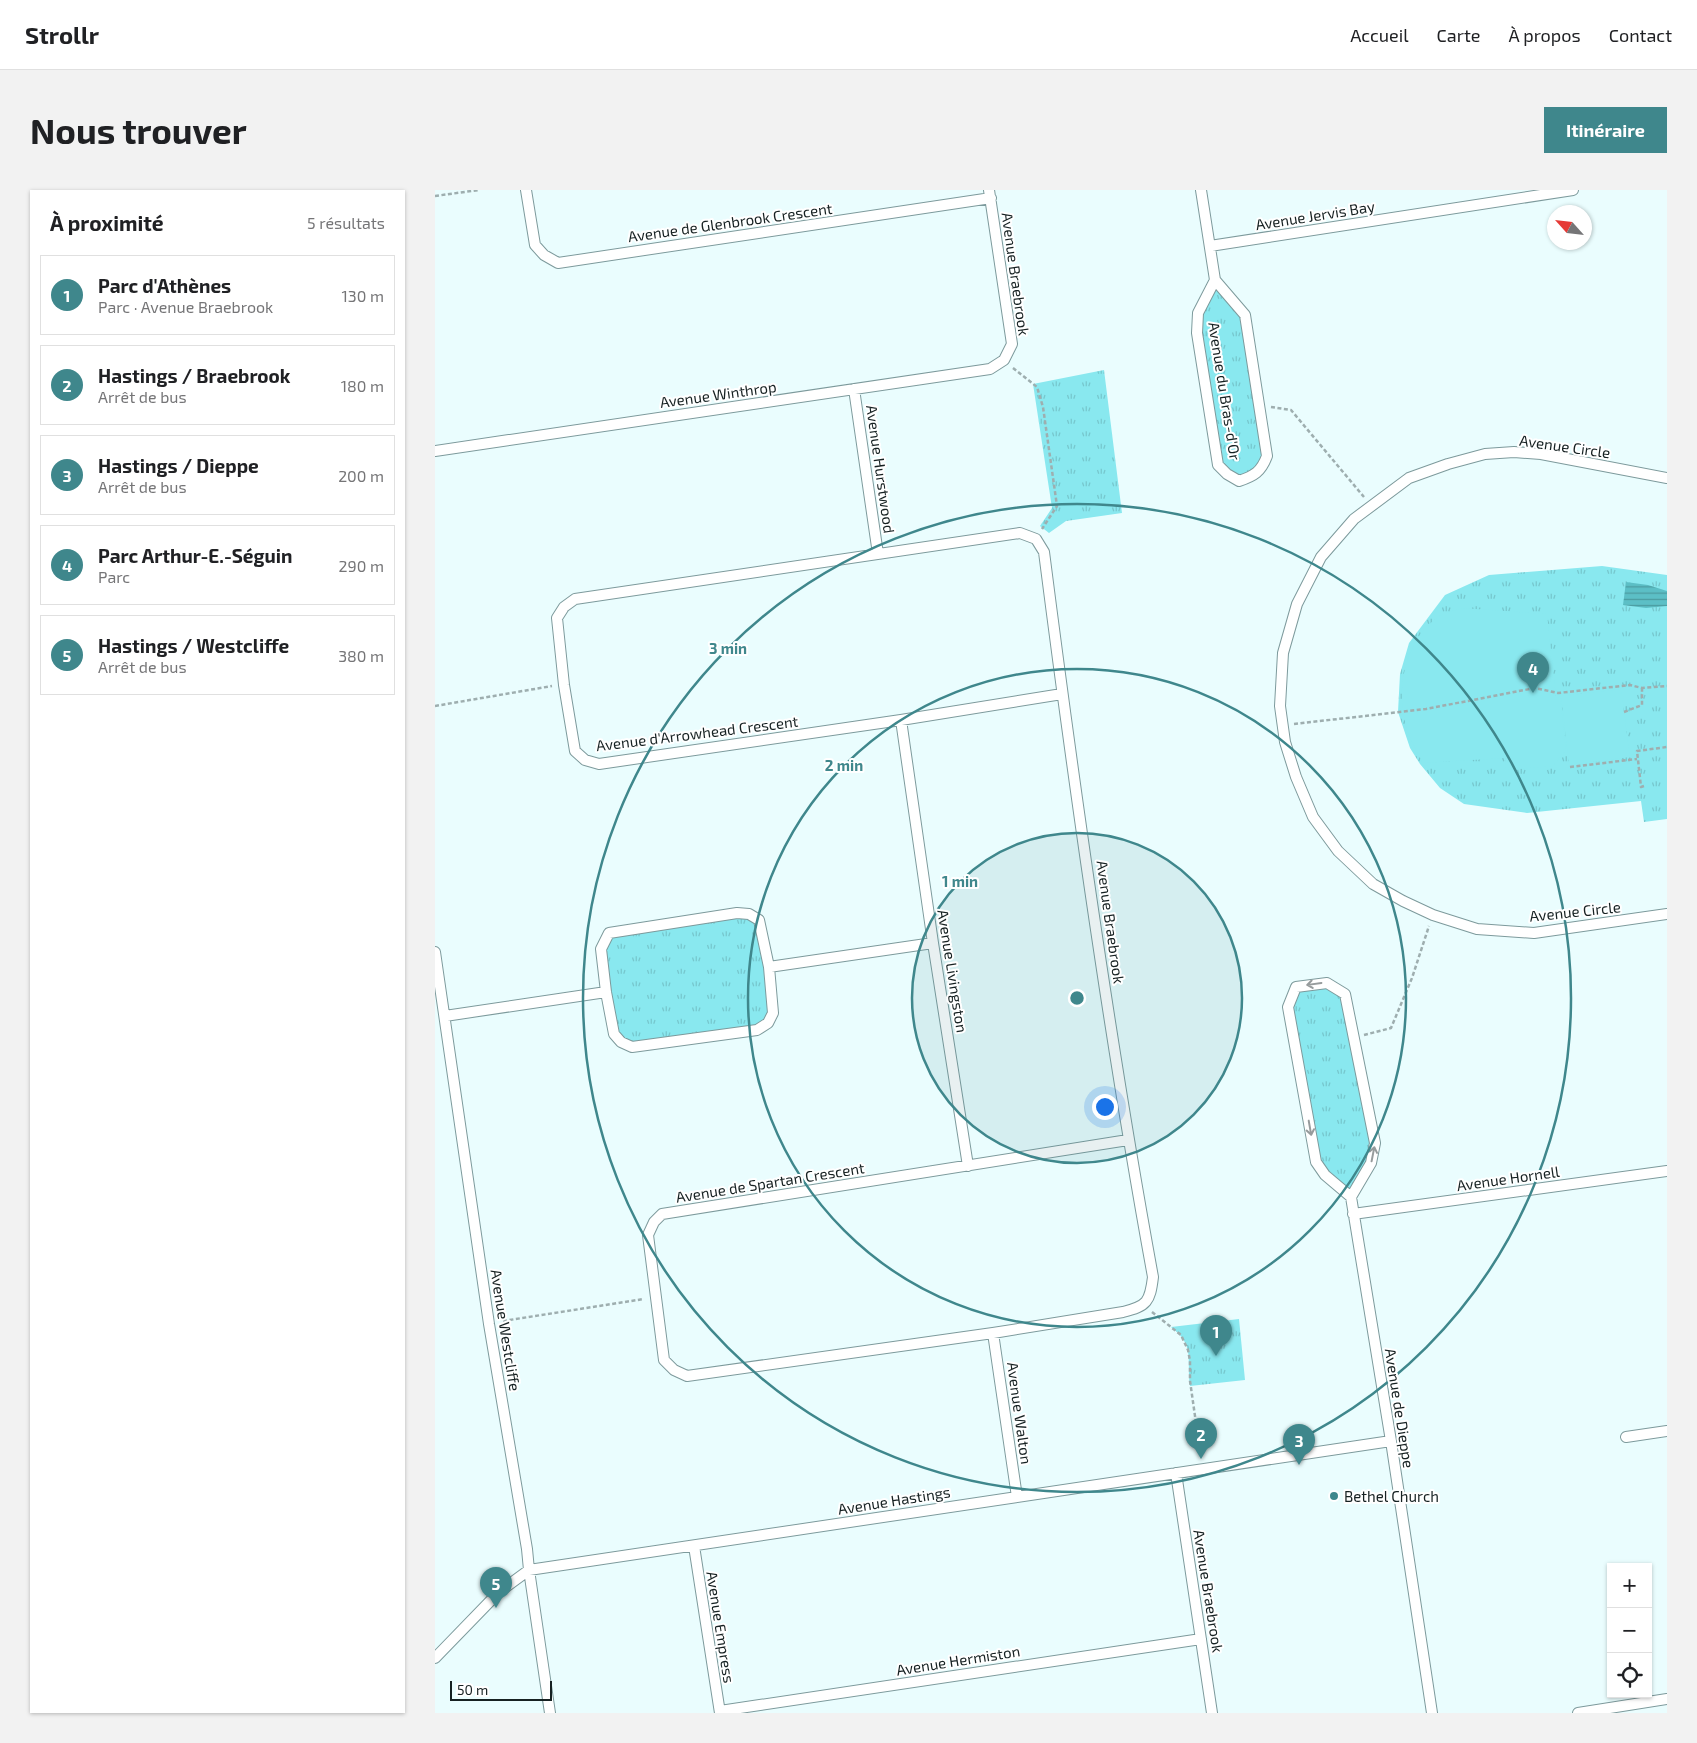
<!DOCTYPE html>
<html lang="fr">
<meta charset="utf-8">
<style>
:root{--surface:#fff;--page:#f2f2f2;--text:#202124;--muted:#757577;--line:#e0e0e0;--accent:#3f878c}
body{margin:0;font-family:"Exo 2",sans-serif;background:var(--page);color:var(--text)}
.controls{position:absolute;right:15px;bottom:15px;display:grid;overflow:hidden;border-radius:0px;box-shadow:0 1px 4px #0004}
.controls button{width:45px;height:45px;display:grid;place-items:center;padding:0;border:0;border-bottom:1px solid var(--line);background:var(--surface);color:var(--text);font:25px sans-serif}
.compass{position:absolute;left:1112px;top:15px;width:45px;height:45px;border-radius:50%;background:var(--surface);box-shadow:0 1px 4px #0004;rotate:297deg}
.scale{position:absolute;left:15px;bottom:12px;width:102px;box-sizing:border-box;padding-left:5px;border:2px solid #162122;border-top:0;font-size:14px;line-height:18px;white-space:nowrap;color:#162122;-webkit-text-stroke:4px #fff;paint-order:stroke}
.you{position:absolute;left:669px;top:916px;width:18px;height:18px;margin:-12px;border:4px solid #fff;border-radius:50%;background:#1a73e8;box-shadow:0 0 0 8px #1a73e833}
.badge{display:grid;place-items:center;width:32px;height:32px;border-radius:50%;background:var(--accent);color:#fff;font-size:16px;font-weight:700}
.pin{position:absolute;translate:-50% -41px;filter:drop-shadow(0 1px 2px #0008)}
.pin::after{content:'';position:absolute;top:26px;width:18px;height:15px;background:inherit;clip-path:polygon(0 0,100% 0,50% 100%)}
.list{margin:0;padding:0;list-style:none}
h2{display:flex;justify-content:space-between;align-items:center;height:65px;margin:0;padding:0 20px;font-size:21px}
h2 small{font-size:16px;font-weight:400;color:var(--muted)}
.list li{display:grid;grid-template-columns:32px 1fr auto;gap:15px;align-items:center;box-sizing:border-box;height:80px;margin:0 10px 10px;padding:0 10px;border:1px solid var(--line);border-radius:0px}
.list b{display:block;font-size:19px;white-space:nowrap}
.list p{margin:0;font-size:16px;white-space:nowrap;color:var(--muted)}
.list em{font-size:16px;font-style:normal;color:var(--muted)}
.icon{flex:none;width:28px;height:28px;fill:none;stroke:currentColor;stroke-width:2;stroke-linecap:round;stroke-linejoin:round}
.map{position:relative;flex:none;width:1232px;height:1523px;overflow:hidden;border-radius:0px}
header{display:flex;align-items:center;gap:30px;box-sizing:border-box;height:70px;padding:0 25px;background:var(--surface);border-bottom:1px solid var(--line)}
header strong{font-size:24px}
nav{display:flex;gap:28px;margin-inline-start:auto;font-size:18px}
.intro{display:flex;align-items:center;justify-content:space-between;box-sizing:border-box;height:120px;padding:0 30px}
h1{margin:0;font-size:35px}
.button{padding:12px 22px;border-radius:0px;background:var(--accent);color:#fff;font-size:18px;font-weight:700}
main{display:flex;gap:30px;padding:0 30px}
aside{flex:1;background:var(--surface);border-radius:0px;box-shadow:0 1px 4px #0004}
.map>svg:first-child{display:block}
.grass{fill:url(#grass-tufts)}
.pitch{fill:#89e8ef}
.water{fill:url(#water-rules)}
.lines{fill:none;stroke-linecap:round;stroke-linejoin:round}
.street-casing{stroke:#7d9a9c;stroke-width:12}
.path{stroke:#9eaeaf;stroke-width:2.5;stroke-dasharray:4 2.5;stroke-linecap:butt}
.street{stroke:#fff;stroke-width:10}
.oneway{stroke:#969b9c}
.ring{fill:none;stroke:#3f878c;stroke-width:2.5}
.poi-dot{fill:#3f878c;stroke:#fff;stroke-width:2}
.labels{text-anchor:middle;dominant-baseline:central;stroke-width:4;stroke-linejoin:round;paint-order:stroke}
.street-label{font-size:15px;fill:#162122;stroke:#fff}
.poi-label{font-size:15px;fill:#162122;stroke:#fff;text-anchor:start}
.centre{fill:#3f878c;stroke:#fff;stroke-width:2.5}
.ring-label{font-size:15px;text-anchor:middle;font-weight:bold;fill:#3f878c;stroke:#fff;stroke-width:4;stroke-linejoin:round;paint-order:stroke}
</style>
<header>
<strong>Strollr</strong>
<nav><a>Accueil</a><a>Carte</a><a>À propos</a><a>Contact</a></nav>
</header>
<div class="intro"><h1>Nous trouver</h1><a class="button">Itinéraire</a></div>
<main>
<aside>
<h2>À proximité<small>5 résultats</small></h2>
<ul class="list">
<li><span class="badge">1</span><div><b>Parc d'Athènes</b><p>Parc · Avenue Braebrook</p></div><em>130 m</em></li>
<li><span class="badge">2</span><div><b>Hastings / Braebrook</b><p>Arrêt de bus</p></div><em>180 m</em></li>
<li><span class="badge">3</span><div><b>Hastings / Dieppe</b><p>Arrêt de bus</p></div><em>200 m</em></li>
<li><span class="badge">4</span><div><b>Parc Arthur-E.-Séguin</b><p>Parc</p></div><em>290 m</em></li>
<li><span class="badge">5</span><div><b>Hastings / Westcliffe</b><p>Arrêt de bus</p></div><em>380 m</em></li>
</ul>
</aside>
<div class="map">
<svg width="1232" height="1523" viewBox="0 0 1232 1523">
<defs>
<pattern id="grass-tufts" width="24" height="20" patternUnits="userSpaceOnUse" patternTransform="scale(1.25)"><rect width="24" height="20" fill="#89e8ef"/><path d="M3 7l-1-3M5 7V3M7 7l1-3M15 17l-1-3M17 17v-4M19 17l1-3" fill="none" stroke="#76c7cd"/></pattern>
<pattern id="water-rules" width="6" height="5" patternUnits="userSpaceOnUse" patternTransform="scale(1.25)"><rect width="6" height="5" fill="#5cbfc6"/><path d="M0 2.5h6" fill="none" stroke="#4b9ba0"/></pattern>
</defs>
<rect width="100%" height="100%" fill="#eafdfe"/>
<path class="grass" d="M780,90l30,35 15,90 3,62 -24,14 -21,-16 -21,-132 6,-32z
M669,180l18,143 -56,8 -17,12 -9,-7 12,-18 -19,-124z
M1167,376l65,9v244l-23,3 -3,-21 -114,12 -63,-9 -24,-16 -20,-24 -10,-16 -12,-36 2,-38 9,-31 36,-48 44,-20z
M302,723l22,7 10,47 -1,56 -136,24 -18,-13 -13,-85 8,-16z
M892,793l18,11 30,149 -24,54 -35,-35 -28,-155 8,-20z
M804,1129l6,61 -55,6c-4,-26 6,-40 -19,-59z"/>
<path class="pitch" d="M1027,418l85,6 9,83h4l6,53 -13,16 -47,4 -1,-12 -82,5c-8,-15 -16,-29 -19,-46 -7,-33 3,-75 30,-97 8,-7 19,-9 28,-12z
M1186,499l9,68 -61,8 -8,-69z"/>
<path class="water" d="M1191,392l22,3 19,6v15l-21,2 -23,-3z"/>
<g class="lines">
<defs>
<path id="street" d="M91,0l9,55 9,10 14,8 433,-65
M766,0l14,90
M775,56l363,-56
M780,90l30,35 22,141c-6,16 -13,20 -28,25l-12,-7 -9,-9 -21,-132 1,-20z
M419,199l24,165
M0,261l555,-82 14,-9 8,-16 -23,-154
M1232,288l-126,-24 -27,-2 -29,2 -37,10 -39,14 -55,41 -33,38 -24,47 -14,49 -3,53 5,36 11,35 17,40 25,34 35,33 30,17 30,14 44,14 57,4 133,-19
M627,504l-161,26 -302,44 -14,-4 -10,-9 -11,-66 -7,-67 7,-11 11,-8 445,-66 16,6 8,13c31,242 65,485 109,725 -3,25 -6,29 -30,35l-130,21 -306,43 -13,-6 -10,-10 -16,-125 6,-13 8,-8 466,-74
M466,530l32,223 35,223
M302,723l12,1 10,6 10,47 4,46 -5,10 -11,7 -125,17 -11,-5 -7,-8 -8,-42 -5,-43 8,-16z
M0,762l54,372 38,225 2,21 21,143
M334,777l164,-24
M10,826l161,-24
M916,1007l-26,-22 -9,-13 -28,-155 8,-20 31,-4 18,11 30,149 -4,20 -20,34 40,244 41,272
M918,1024l314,-43
M558,1143l24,164
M1191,1247l41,-6
M741,1283l36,240
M259,1356l26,167
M0,1468l64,-66 30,-22 862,-129
M285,1521l481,-72
M1143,1523l89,-14"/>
</defs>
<use href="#street" class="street-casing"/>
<path class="path" d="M0,6l44,-6
M578,178l24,19 6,20 14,99 -15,23
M836,217l20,3 73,87
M0,516l117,-20
M1189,522l18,-7v-17
M859,534l132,-15 109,-21 23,5 72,-8 12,3 25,-2
M1135,577l67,-8
M1209,596l-3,1 -4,-36 30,-4
M929,845l27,-7 21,-50 17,-52
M717,1122l29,23 7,15 2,11v20l11,77
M68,1131l141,-22"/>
<use href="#street" class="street"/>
</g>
<defs><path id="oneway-shaft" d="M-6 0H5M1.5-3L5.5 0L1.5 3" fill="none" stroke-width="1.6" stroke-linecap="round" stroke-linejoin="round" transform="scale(1.25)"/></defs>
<g class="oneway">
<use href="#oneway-shaft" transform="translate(879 794) rotate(172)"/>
<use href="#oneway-shaft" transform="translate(875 938) rotate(80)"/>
<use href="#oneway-shaft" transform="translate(938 964) rotate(-79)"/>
</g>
<circle cx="642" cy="808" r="165" fill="#3f878c" fill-opacity=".12"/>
<g class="ring">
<circle cx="642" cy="808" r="165"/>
<circle cx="642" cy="808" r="329"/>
<circle cx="642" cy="808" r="494"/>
</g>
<circle class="poi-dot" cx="899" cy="1306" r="5"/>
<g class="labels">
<g class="street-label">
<text transform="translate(880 25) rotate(-9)">Avenue Jervis Bay</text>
<text transform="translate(295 32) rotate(-8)">Avenue de Glenbrook Crescent</text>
<text transform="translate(581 84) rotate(82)">Avenue Braebrook</text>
<text transform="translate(790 201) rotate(81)">Avenue du Bras-d'Or</text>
<text transform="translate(283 204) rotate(-8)">Avenue Winthrop</text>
<text transform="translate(1130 256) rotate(8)">Avenue Circle</text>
<text transform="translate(446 279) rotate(82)">Avenue Hurstwood</text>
<text transform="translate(262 543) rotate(-7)">Avenue d'Arrowhead Crescent</text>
<text transform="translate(1140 721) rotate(-6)">Avenue Circle</text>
<text transform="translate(676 732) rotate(82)">Avenue Braebrook</text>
<text transform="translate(518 781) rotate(81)">Avenue Livingston</text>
<text transform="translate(1073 988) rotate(-8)">Avenue Hornell</text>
<text transform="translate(335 992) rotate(-9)">Avenue de Spartan Crescent</text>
<text transform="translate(71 1140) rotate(81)">Avenue Westcliffe</text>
<text transform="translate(965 1218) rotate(81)">Avenue de Dieppe</text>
<text transform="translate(585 1223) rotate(82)">Avenue Walton</text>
<text transform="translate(459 1310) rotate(-9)">Avenue Hastings</text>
<text transform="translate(774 1401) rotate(81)">Avenue Braebrook</text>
<text transform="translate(286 1437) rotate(81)">Avenue Empress</text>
<text transform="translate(523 1470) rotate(-9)">Avenue Hermiston</text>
</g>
<g class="poi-label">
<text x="909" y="1306">Bethel Church</text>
</g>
</g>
<circle cx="642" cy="808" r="8" class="centre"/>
<g class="ring-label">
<text x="293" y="464">3 min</text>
<text x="409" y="581">2 min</text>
<text x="525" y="697">1 min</text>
</g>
</svg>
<div class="controls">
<button>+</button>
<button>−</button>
<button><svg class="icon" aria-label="locate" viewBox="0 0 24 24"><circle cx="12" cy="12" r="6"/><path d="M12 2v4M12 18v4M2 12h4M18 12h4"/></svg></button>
</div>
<svg class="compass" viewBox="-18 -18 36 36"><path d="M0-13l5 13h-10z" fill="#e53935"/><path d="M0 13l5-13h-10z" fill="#757577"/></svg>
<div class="scale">50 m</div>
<div class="you"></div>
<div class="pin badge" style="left:781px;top:1166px">1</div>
<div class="pin badge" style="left:766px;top:1269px">2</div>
<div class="pin badge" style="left:864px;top:1275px">3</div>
<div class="pin badge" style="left:1098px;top:503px">4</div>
<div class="pin badge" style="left:61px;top:1418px">5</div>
</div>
</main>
